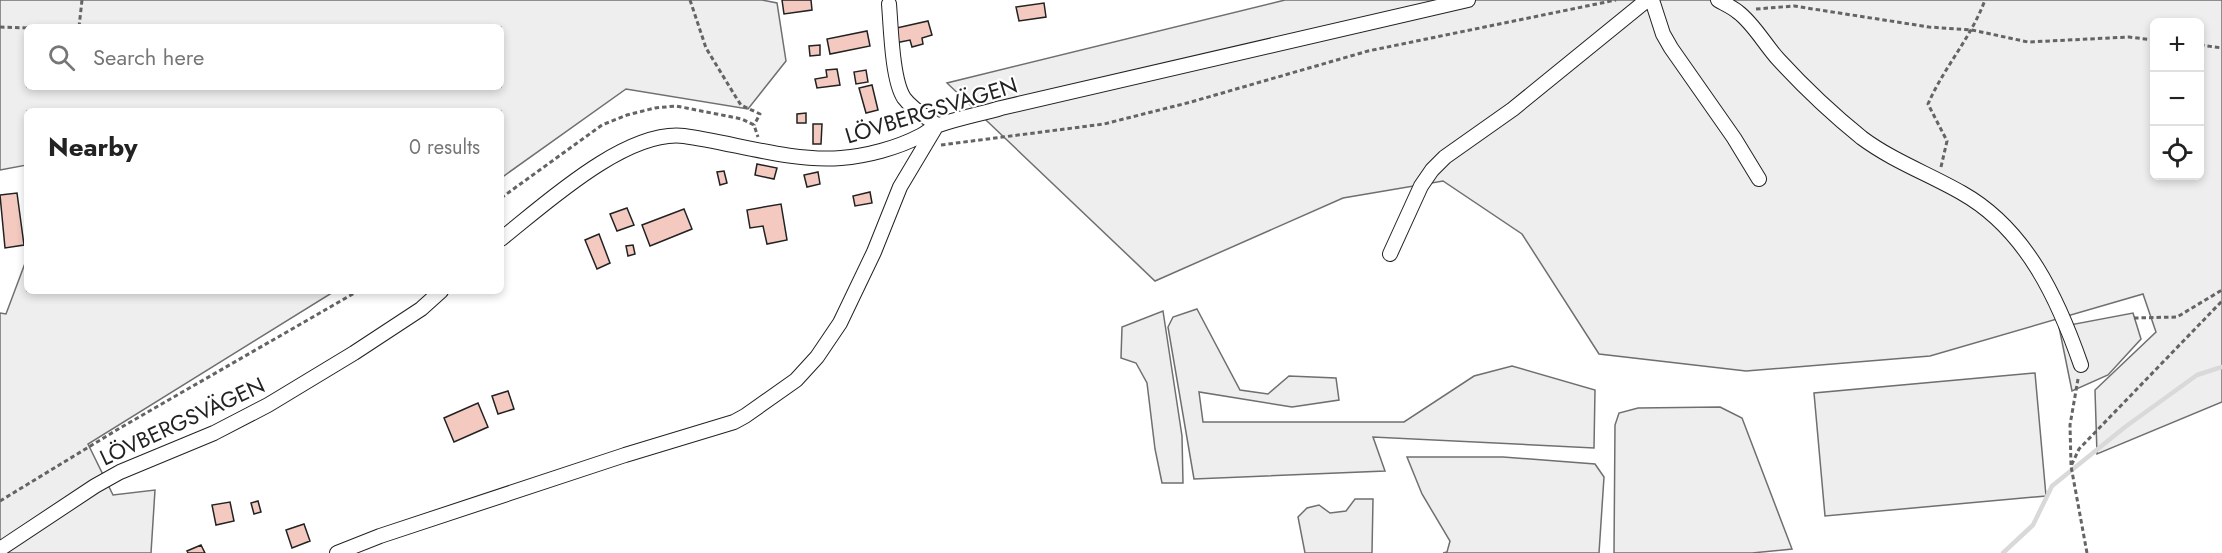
<!DOCTYPE html>
<meta charset="utf-8">
<style>
:root{--surface:#fff;--page:#f2f2f2;--text:#222;--muted:#767676;--line:#e0e0e0}
body{margin:0;font-family:Jost,sans-serif;background:var(--page);color:var(--text)}
.controls{position:absolute;right:18px;top:18px;display:grid;overflow:hidden;border-radius:9px;box-shadow:0 3px 9px #0003}
.controls button{width:54px;height:54px;display:grid;place-items:center;padding:0;border:0;border-bottom:2px solid var(--line);background:var(--surface);color:var(--text);font:30px sans-serif}
.list{margin:0;padding:0;list-style:none}
h2{display:flex;justify-content:space-between;align-items:center;height:78px;margin:0;padding:0 24px;font-size:26px}
h2 small{font-size:20px;font-weight:400;color:var(--muted)}
.icon{flex:none;width:33px;height:33px;fill:none;stroke:currentColor;stroke-width:2;stroke-linecap:round;stroke-linejoin:round}
.map{position:relative;flex:none;width:2222px;height:553px;overflow:hidden}
.search{position:absolute;background:var(--surface);box-shadow:0 3px 9px #0003;left:24px;top:24px;width:480px;height:66px;display:flex;align-items:center;gap:15px;box-sizing:border-box;padding:0 21px;border-radius:9px;color:var(--muted);font-size:22px}
.panel{position:absolute;background:var(--surface);box-shadow:0 3px 9px #0003;left:24px;top:108px;width:480px;height:186px;border-radius:9px}
.map>svg:first-child{display:block}
.green{fill:#eee;stroke:#6f6f6f;stroke-width:1.5;fill-rule:evenodd}
.parking{fill:#ededed;stroke:#6f6f6f;stroke-width:1.5}
.lines{fill:none;stroke-linecap:round;stroke-linejoin:round}
.stream{stroke:#d9d9d9;stroke-width:4.5}
.building{fill:#f3c9c0;stroke:#222;stroke-width:1.5}
.street-casing{stroke:#222;stroke-width:16}
.path{stroke:#646464;stroke-width:3;stroke-dasharray:4.5 3;stroke-linecap:butt}
.street{stroke:#fff;stroke-width:14}
.labels{text-anchor:middle;dominant-baseline:central;stroke-width:4.5;stroke-linejoin:round;paint-order:stroke}
.street-label{font-size:22px;fill:#222;stroke:#fff}
</style>
<div class="map">
<svg width="2222" height="553" viewBox="0 0 2222 553">
<rect width="100%" height="100%" fill="#fff"/>
<path class="green" d="M0,0h762l15,3 9,58 -38,48 -122,-20 -125,89v-67h-474v54l-27,5zM27,27h474v60h-474z
M1285,0h937v402l-125,52 -2,-64 61,-58 -13,-38 -213,62 -184,15 -147,-17 -77,-120 -79,-53 -100,17 -188,83 -208,-198zM2154,22h46v154h-46z
M27,258v33h308l-247,153 25,51 42,-5 -4,63h-151v-240l6,1z
M1197,309l43,81 28,4 21,-18 47,2 3,22 -47,7 -93,-15 4,30h201l70,-46 38,-10 83,24 -1,58 -221,-11 12,34 -191,8 -26,-152 5,-10z
M1163,311l19,125 1,47h-21l-7,-34 -8,-66 -11,-20 -15,-5 1,-31z
M2035,373l11,123 -221,20 -11,-123z
M1720,407l22,11 50,131 -40,4h-138l1,-128 4,-12 19,-5z
M1407,457h96l92,7 9,13 -5,76h-156l4,-1 3,-11 -28,-47z
M1355,499h18l-1,54h-67l-7,-36 9,-9 12,-3 11,8 16,-2z"/>
<path class="parking" d="M2133,313l8,26 -33,36 -36,16 -13,-64z"/>
<g class="lines">
<path class="stream" d="M2003,553l30,-28 19,-39 73,-59 72,-52 25,-8"/>
</g>
<path class="building" d="M782,0h29l1,10 -28,4z
M1044,3l2,14 -27,4 -3,-14z
M928,21l4,14 -10,3 1,6 -11,3 -2,-7 -15,3 -3,-14z
M867,31l3,15 -40,8 -3,-15z
M820,45v10l-10,1 -1,-10z
M837,69l3,16 -23,3 -2,-9 12,-2 -1,-7z
M866,70l2,12 -12,2 -2,-12z
M872,85l6,25 -12,3 -7,-25z
M806,113v10h-9v-9z
M813,124h9l-1,20h-8z
M757,164l20,4 -3,11 -19,-4z
M724,171l3,12 -7,2 -3,-13z
M818,172l2,12 -13,3 -3,-12z
M870,192l2,11 -17,3 -2,-10z
M17,193l7,52 -19,3 -5,-53z
M781,204l6,36 -20,4 -4,-18 -13,2 -3,-18z
M627,208l7,17 -17,6 -7,-17z
M684,209l8,20 -42,17 -8,-21z
M599,234l11,29 -13,6 -12,-29z
M633,245l2,9 -7,2 -2,-10z
M508,391l6,18 -16,5 -6,-18z
M478,403l10,24 -34,15 -10,-24z
M258,501l3,11 -7,2 -3,-11z
M230,502l4,19 -18,4 -4,-20z
M304,524l6,17 -18,7 -6,-18z
M201,545l4,8h-17l-1,-2z"/>
<g class="lines">
<defs>
<path id="street" d="M1652,0l11,34 8,14 63,90 25,41
M1718,0c7,4 14,7 20,12 16,12 27,33 41,48 23,25 57,57 83,78 31,23 67,36 100,55 64,36 96,106 119,172
M501,239c43,-34 125,-110 183,-103 51,7 106,26 157,22 26,-2 56,-10 79,-22 7,-3 12,-9 19,-11 20,-7 42,-11 62,-17l467,-108
M1390,254l31,-68 11,-16 13,-13 68,-48 134,-109
M0,549l95,-63 25,-14 94,-39 54,-28 86,-52 67,-44 20,-18
M337,553l43,-17 245,-81 109,-33 11,-6 51,-36 21,-23 23,-34 34,-71 26,-65 37,-62c-11,-8 -25,-16 -33,-27 -12,-18 -13,-71 -15,-94"/>
</defs>
<use href="#street" class="street-casing"/>
<path class="path" d="M690,0l16,48 31,51 4,6 19,9 -6,11
M1756,9l38,-3 135,21 43,3 56,12 101,-5 25,3
M0,27l27,1
M79,27l3,-27
M2200,45l22,3
M941,145l163,-21 87,-22 177,-51 248,-51
M1941,167l6,-26 -19,-37c16,-37 43,-66 57,-104
M501,198l101,-73 25,-10 28,-7 21,-2 66,13 12,6 4,12
M2134,318l43,-1 45,-27
M2071,465l-1,-40 8,-46
M0,501l120,-73 238,-137
M2087,553l-16,-87 8,-17 143,-148"/>
<use href="#street" class="street"/>
</g>
<g class="labels">
<g class="street-label">
<text transform="translate(931 110) rotate(-17)">LÖVBERGSVÄGEN</text>
<text transform="translate(182 421) rotate(-25)">LÖVBERGSVÄGEN</text>
</g>
</g>
</svg>
<div class="controls">
<button>+</button>
<button>−</button>
<button><svg class="icon" aria-label="locate" viewBox="0 0 24 24"><circle cx="12" cy="12" r="6"/><path d="M12 2v4M12 18v4M2 12h4M18 12h4"/></svg></button>
</div>
<div class="search"><svg class="icon" aria-label="search" viewBox="0 0 24 24"><circle cx="10" cy="10" r="6"/><path d="M15 15l6 6"/></svg>Search here</div>
<section class="panel">
<h2>Nearby<small>0 results</small></h2>
<ul class="list">
</ul>
</section>
</div>
